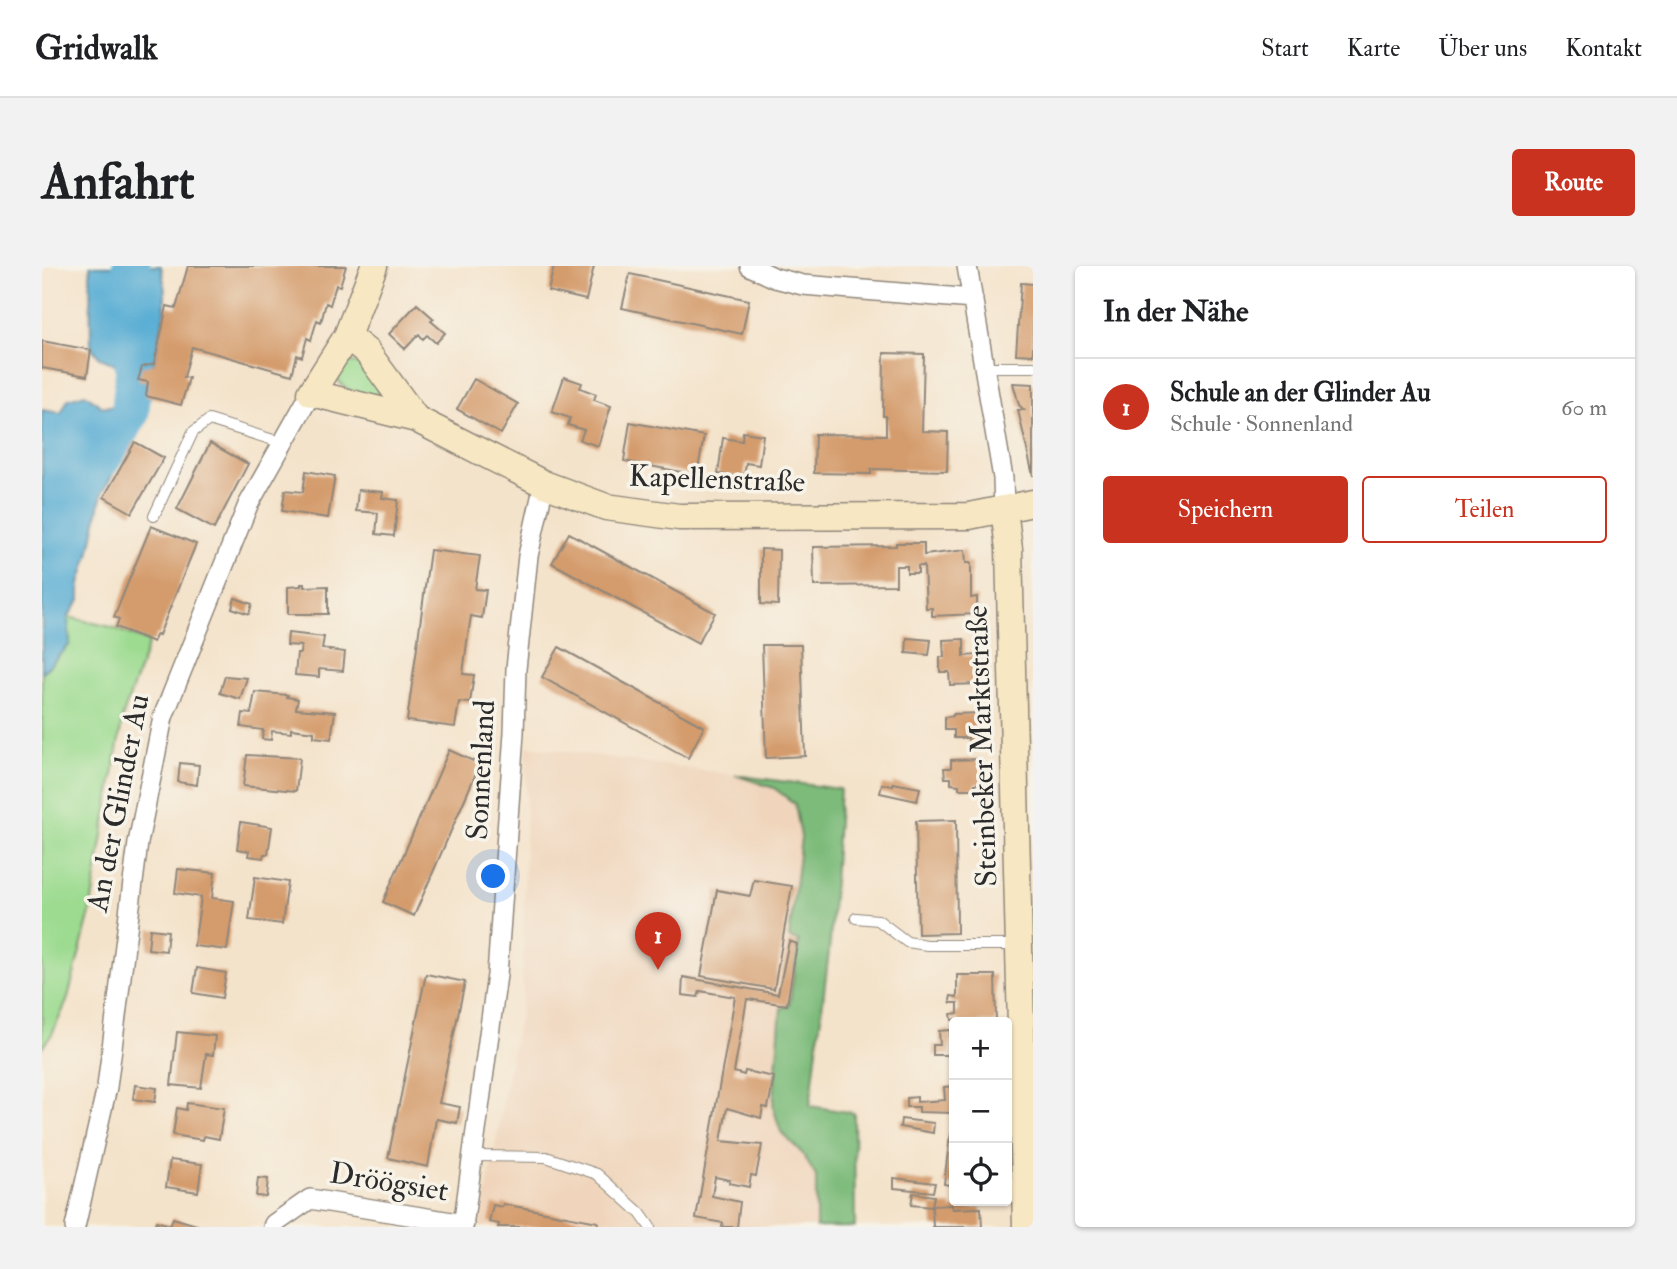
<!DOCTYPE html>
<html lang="de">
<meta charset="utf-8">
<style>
:root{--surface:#fff;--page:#f2f2f2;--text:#202124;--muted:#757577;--line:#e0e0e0;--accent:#c8321e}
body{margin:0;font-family:"IM FELL Double Pica",serif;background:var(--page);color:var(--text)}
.controls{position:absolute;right:21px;bottom:21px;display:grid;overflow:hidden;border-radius:7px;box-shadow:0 2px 5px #0004}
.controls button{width:63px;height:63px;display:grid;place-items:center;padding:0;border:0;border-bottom:2px solid var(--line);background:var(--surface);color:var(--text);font:35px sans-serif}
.you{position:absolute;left:452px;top:611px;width:24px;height:24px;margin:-18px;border:5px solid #fff;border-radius:50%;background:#1a73e8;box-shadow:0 0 0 10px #1a73e833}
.badge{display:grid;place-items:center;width:46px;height:46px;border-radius:50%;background:var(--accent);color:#fff;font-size:23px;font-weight:700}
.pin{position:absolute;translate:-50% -58px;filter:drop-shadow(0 2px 4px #0008)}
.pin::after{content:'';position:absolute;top:37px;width:24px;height:21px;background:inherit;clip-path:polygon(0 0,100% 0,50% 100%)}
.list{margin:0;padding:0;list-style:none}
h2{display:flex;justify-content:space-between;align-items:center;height:91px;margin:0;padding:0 28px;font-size:30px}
h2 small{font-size:23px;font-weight:400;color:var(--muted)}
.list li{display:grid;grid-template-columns:46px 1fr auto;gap:21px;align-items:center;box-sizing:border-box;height:98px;padding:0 28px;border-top:2px solid var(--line)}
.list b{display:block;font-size:26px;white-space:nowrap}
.list p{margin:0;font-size:23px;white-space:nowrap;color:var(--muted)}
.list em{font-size:23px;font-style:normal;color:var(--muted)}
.actions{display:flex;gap:14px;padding:21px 28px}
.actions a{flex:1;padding:16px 0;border:2px solid var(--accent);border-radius:7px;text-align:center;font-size:24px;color:var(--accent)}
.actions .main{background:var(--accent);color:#fff}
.icon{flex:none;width:38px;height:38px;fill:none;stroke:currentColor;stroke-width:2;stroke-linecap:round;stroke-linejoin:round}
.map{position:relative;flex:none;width:991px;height:961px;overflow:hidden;border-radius:7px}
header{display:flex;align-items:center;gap:42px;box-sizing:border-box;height:98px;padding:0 35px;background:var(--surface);border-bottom:2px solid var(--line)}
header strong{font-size:33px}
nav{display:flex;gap:38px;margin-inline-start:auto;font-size:24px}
.intro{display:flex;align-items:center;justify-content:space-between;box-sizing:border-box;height:168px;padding:0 42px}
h1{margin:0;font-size:49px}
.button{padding:18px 32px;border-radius:7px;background:var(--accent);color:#fff;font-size:24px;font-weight:700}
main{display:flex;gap:42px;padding:0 42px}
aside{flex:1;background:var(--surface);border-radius:7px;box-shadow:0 2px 5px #0004}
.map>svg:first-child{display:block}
.built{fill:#f0d5bc}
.green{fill:#9cdb90;stroke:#64835e;stroke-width:2}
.forest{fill:#7dbb7a;stroke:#547352;stroke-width:2}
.water{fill:#58add4;stroke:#426c80;stroke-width:2}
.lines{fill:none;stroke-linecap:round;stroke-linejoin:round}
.river{stroke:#58add4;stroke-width:38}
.building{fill:#d49b6c}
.lane-casing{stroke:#90877b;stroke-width:12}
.street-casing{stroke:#90877b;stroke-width:22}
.secondary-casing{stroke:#90877b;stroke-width:29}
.lane{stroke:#fff;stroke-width:10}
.street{stroke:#fff;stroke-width:19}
.secondary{stroke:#f7e8c3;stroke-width:26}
.labels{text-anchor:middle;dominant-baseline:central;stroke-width:7;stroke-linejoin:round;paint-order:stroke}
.street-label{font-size:30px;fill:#2b2b2b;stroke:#f7f3e8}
</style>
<header>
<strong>Gridwalk</strong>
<nav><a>Start</a><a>Karte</a><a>Über uns</a><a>Kontakt</a></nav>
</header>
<div class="intro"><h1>Anfahrt</h1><a class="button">Route</a></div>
<main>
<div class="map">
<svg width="991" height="961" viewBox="0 0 991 961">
<rect width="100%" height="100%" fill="#f7f3e8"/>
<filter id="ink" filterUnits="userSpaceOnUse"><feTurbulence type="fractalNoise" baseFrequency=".0143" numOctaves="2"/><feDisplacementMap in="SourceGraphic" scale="14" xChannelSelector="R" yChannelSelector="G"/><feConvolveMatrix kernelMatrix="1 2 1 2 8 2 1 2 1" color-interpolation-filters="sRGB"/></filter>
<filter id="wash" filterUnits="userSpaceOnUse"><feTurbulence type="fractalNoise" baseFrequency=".00686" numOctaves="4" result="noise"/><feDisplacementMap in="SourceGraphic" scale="28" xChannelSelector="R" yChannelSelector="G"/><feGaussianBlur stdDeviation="1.57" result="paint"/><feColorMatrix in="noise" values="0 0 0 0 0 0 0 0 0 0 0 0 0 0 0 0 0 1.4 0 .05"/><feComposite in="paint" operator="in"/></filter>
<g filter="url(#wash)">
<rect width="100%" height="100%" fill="#f4e3cb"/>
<path class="built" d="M485,480l208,29 39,13 21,16 6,33 -12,100 10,4 -10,66 -8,125 21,21 14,23v51h-336l42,-227z"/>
<path class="green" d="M305,96l13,2 20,26 -8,10c-16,-6 -30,-10 -38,-26l4,-8z
M26,351l43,10 38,15 -26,73 -33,198 -23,88 -15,33 -10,14v-375l28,-29z"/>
<path class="forest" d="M693,509l105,14 -10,154 -20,163 44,7 1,114h-39v-51l-14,-23 -21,-21 -8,-25 8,-99 8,-2 10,-65 -10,-3 12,-101 -6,-33 -21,-16z"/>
<path class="water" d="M48,0h71c9,40 1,59 -7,98l-12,3 -3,7 -39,-16 -9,-11z
M43,128l16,12 19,1 19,12 -4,17 -33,57 -13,62 -9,28v17l-12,17 2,27 -28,29v-263l19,3 7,-14z"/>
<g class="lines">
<path class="river" d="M60,193l28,-45 4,-41 -3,-107"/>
</g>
<g id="blocks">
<path class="building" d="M146,0h158l-6,20 -4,-1 -6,20 -4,-2 -5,19 -4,-2 -6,20 -4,-2 -5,19 -5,-2 -5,20 -100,-28 -8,30 5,1 -8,27 -35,-9 2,-14 -10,-2 4,-13 12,-3 13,-58 9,2z
M512,0h40l-8,34 -38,-9z
M588,8l119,26 -7,34 -120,-26z
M979,17l12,1v71l-17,-1z
M375,38l17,15 -3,2 14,12 -9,10 -9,-8 -4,4 -4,-5 -14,15 -16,-15z
M0,75l49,9 -4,26 -45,-8z
M842,87l40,1 -2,77 26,1 -1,39 -76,-2v5l-57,-1 1,-39 71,1v-19h-3z
M522,111l18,6 -2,5 16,6 -2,6 17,6 -13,40 -18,-6 4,-10 -16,-5 2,-7 -18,-6z
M432,113l44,25 -17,30 -44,-25z
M971,117l20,1v92l-15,-66h6l-5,-5z
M588,156l74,14 -7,39 -73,-14z
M701,166l20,3 -4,30 -13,-2 -2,14 -26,-3 5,-36 19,3z
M93,176l29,16 -32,55 -28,-16z
M168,177l38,21 -34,65 -37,-20z
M264,205l29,5 -7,42 -46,-7 3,-21 18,2z
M316,224l25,2 -1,6 16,2 -4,36 -18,-2 2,-21 -22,-2z
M109,260l45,18 -37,91 -2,-1 -4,8 -37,-15 3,-8 -5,-2z
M527,267l146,80 -17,30 -146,-80z
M854,277h28v12l41,-5 1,13h5v35l6,-1v17l-45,2v-8h-6l-2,-42h-6v7h-11v-7h-11v19l-82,1 -1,-39 83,-1z
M719,283l18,1 -1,55 -17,-1z
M388,284l50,6 -5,33 11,1 -4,28 -11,-2 -4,26 -4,32 11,1 -4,28 -11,-1 -4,25 -48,-6z
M259,318h3v3l24,-1v28h-40v-27l13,-1z
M193,332l17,6 -3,10 -17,-6z
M246,367l36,4 -2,12 23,3 -2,19 -24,-2v8l-24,-2 2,-22h3l1,-7 -14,-1z
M865,372l24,2 -2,15 -23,-2z
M922,373v17l14,-1 1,29 -29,1 -1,-13h-9v-15h4l-1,-17z
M720,379h39l4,111 -39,2z
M517,381l145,80 -16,31 -146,-81z
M183,410l22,2 -7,21 -20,-6z
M213,426l33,3 -1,2 11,2 -2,10 39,3 -4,27 -17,-2v-5l-23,-3v4l-19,-2 -1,9 -9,-1 1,-9 -22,-3 2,-14 8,1z
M940,447l1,29 -14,1 -1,-5h-14v-8h-9v-13l8,-1v-2z
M407,484l31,14 -66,152 -31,-14z
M205,489l53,3 -4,33 -53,-5z
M940,493v25h-7v5h-16v-4l-8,-1v-6h-6l-1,-10h7v-8z
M138,497l19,2 -2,20 -19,-3z
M851,517l27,5 -3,13 -37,-8 2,-9 11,2z
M914,554l1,113 -39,1 -2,-113z
M199,556l31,5 -4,27h-4l-1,4 -15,-2 1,-5 -12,-2z
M136,603l37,4 -3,25 22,3 -7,49 -33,-4 7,-49 -26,-4z
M213,611l33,5 -6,42 -33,-4z
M712,614l38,6 -18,103 -73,-13 16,-86 33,6z
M108,663l18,2 -2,20 -18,-2z
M747,675l8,3 -10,61 -40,-6 -13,73 10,3 1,-4 29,6 -6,31 -5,-1 -2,11 -34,-10 -6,33 41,4 -6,31 -5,-1 -2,12 -20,-4 1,-3 -15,-3 -3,19 28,6 -3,25h-15l1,-4 -27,-5 39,-221 -35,-6 -2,6 -16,-2 1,-18 95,17z
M155,702l29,5 -4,25 -29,-5z
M384,708l39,8 -26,121 21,4 -3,16 -21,-4 -8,48 -40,-9z
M915,709h38l1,47h-38v-3l-6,1 -1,-6 7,-1v-10h-7l-1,-3 1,-4 6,1z
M908,764v25h-17v-10h7l-1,-14z
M135,766l38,4 -2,19 -7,-1 -5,34 -30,-3z
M93,819l22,3 -2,14 -22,-3z
M912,820v27l-35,-1v-5h-12v-9l10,-1v5l28,-2 -1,-13z
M145,837l37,5 -5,31 -15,-3 -1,4 -30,-5 4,-27 9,2z
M859,853l33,4 -1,10 -33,-6z
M908,868l4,1v51l-10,-2z
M128,894l32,4 -4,28 -32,-5z
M216,912l10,1 -2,18 -10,-1z
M852,912l41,5 -2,9 -39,-4z
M871,927l21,3 -2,10 19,-1 1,4 29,-1 1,19h-49l-1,-20 -21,-2z
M461,938l95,18 -1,5h-99l1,-3 -10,-2 4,-17 9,2z
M131,952l27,8v1h-46l2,-6 14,4z"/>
</g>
</g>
<g filter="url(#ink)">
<use href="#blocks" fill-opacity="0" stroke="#90877b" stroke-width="2"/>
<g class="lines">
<defs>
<path id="lane" d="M942,101h49
M112,250l39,-84 16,-12 74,23
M814,652l22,2 29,22 20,3h90
M431,890l73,1 51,17 43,39 10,14"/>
<path id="street" d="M708,0l25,12 28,7 170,14
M925,0l36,212 1,31
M33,961l32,-140 31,-244 25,-126 85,-212 63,-112
M231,961l1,-3 36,-25 154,25
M421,961l34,-252 17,-242 2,-64 12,-113 16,-72"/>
<path id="secondary" d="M332,0l-27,70 -36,57 105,26 128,65 62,23 73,10 290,-1 64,-13
M305,70l20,16 49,67
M962,243l5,40 17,678"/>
</defs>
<use href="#lane" class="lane-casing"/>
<use href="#street" class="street-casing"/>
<use href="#secondary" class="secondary-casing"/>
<use href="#lane" class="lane"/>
<use href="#street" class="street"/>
<use href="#secondary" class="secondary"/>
</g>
</g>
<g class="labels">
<g class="street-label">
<text transform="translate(675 213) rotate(2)">Kapellenstraße</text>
<text transform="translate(940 480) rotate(-92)">Steinbeker Marktstraße</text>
<text transform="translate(439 504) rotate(-87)">Sonnenland</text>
<text transform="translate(76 537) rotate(-79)">An der Glinder Au</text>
<text transform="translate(347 916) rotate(9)">Dröögsiet</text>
</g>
</g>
</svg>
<div class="controls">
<button>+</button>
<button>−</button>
<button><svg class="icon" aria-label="locate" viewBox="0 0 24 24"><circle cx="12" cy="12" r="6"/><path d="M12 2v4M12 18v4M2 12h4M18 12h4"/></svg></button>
</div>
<div class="you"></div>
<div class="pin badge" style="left:616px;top:704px">1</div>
</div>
<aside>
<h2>In der Nähe<small></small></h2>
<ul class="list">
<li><span class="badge">1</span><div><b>Schule an der Glinder Au</b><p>Schule · Sonnenland</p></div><em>60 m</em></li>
</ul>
<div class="actions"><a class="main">Speichern</a><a>Teilen</a></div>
</aside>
</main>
